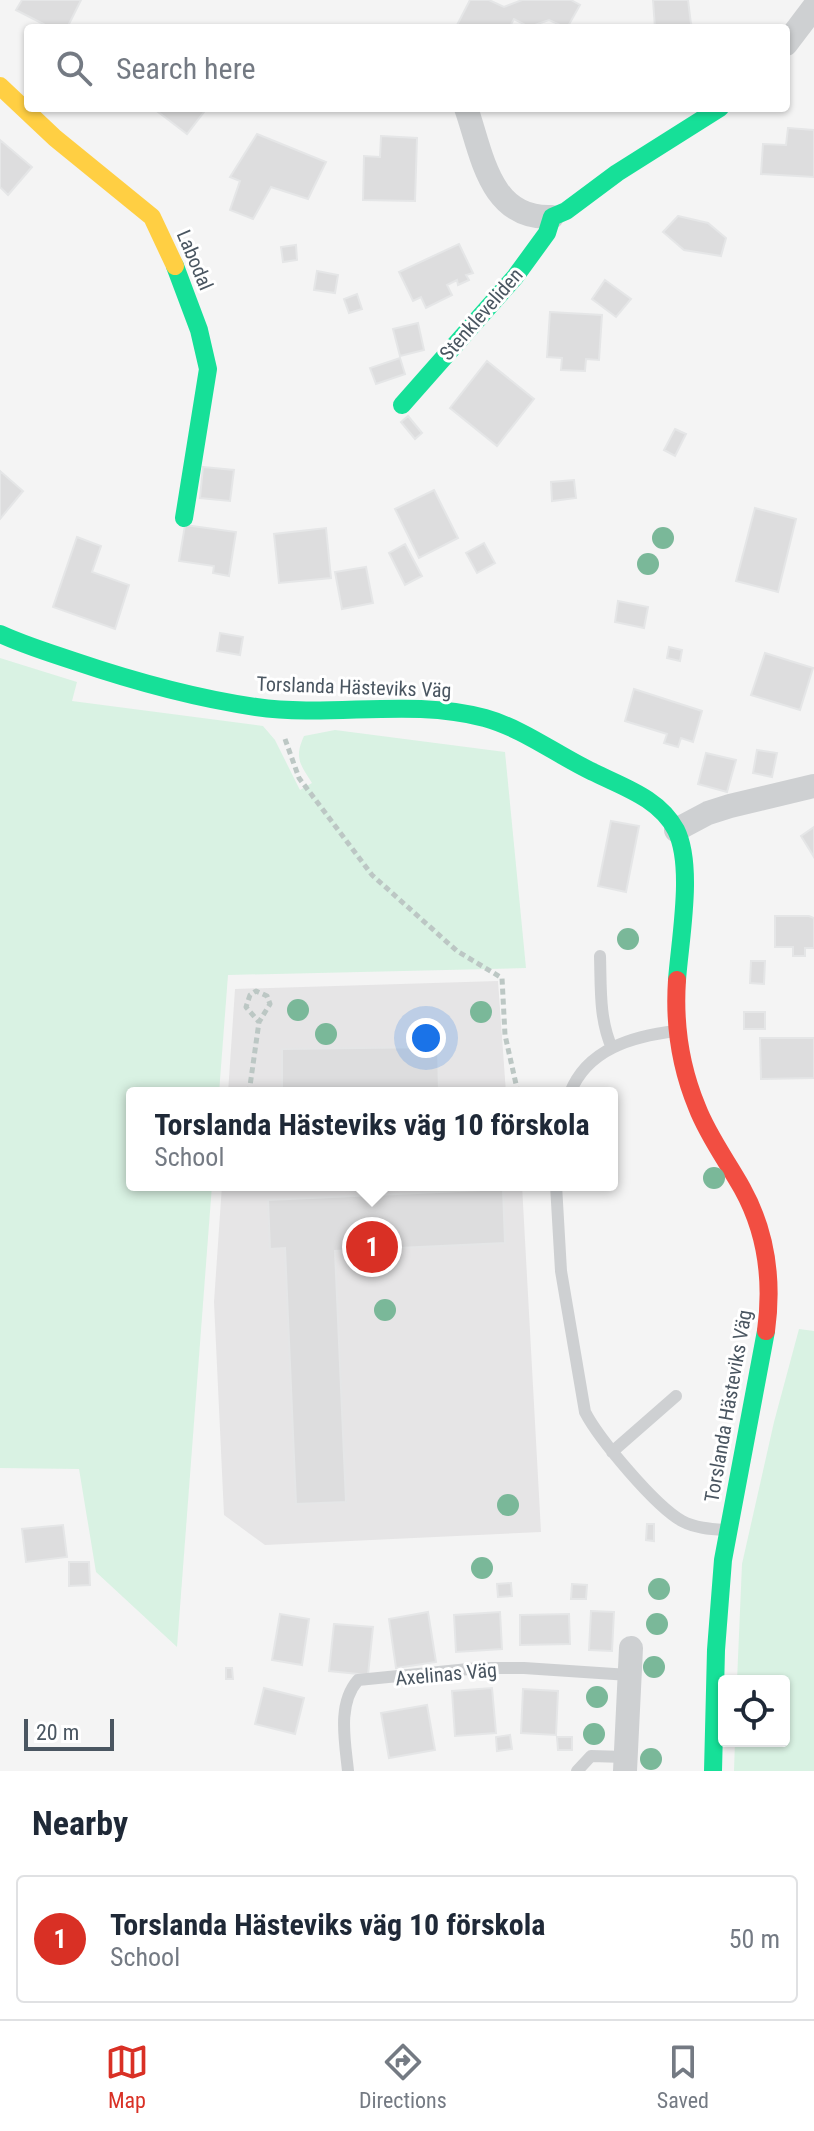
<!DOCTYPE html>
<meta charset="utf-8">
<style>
:root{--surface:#fff;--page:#f6f6f7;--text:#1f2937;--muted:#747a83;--line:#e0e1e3;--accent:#d93025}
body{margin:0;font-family:"Roboto Condensed",sans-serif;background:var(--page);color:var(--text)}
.controls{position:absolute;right:24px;bottom:24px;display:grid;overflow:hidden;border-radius:8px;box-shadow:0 2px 6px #0004}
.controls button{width:72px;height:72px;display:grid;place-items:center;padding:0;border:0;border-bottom:2px solid var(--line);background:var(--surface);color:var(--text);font:40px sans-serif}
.scale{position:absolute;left:24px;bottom:20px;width:90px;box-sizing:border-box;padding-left:8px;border:4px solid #4a5661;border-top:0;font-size:22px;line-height:28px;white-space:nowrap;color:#4a5661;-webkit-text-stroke:6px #fff;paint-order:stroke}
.you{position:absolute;left:426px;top:1038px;width:28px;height:28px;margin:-20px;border:6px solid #fff;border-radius:50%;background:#1a73e8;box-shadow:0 0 0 12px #1a73e833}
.badge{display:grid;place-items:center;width:52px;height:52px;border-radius:50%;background:var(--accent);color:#fff;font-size:26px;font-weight:700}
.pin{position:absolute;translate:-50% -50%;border:4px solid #fff;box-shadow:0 2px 8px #0006}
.popup{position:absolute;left:126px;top:1087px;width:492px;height:104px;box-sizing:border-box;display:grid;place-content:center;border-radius:8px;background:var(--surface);filter:drop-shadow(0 2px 6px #0005);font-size:26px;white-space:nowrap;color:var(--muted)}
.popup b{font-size:30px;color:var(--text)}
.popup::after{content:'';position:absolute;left:50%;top:100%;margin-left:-16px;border:16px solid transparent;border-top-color:var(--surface)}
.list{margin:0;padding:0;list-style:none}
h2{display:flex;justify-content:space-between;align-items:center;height:104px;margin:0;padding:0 32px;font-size:34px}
h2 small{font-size:26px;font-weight:400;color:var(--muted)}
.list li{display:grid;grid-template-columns:52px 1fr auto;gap:24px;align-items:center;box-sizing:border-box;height:128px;margin:0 16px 16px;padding:0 16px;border:2px solid var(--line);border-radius:8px}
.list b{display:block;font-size:30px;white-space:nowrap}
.list p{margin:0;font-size:26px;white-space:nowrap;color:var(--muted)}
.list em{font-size:26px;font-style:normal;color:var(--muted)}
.icon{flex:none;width:44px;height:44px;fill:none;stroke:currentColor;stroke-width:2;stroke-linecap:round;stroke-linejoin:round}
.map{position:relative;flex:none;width:814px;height:1771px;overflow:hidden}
.search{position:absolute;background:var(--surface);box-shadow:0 2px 6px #0004;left:24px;right:24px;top:24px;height:88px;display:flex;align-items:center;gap:20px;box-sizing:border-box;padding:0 28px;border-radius:8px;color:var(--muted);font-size:30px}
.sheet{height:248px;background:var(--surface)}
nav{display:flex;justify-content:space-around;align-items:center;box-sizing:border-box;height:112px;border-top:2px solid var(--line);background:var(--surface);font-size:22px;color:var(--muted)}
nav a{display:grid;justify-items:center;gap:4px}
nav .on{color:var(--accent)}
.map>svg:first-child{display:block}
.education{fill:#e6e5e6}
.green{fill:#d9f2e3}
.building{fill:#ddddde;stroke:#e5e6e7;stroke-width:2}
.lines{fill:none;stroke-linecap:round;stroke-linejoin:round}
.path{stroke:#bcc7c4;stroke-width:5;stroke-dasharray:6 4;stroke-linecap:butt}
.lane{stroke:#ced0d2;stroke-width:12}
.street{stroke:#ced0d2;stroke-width:24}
.fast{stroke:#16e098;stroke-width:18}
.slow{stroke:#ffcf43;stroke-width:18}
.jam{stroke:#f24e42;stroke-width:18}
.tree{fill:#7ab899}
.labels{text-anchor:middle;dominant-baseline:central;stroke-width:6;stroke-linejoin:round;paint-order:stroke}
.street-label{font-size:20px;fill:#4a5661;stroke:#fff}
</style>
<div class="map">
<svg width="814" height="1771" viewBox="0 0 814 1771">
<rect width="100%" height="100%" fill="#f4f4f4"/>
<path class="education" d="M498,981l8,112h-278l7,-104z
M222,1185h300l19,347 -276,13 -41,-30 -10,-213z"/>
<path class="green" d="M0,658l77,24 -5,19 191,25 12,14 25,50 12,-7c-12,-19 -18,-25 -8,-47l31,-6 170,22 21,216 -298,7 -9,118h-87v92h80l-35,462 -81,-75 -17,-103 -79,-1z
M799,1329l15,2v440h-80l1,-30h49v-60h-47l5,-117 32,-142z"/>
<path class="building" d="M22,0h59l-14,28h-16l-35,-18z
M470,0h19l15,7 18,-7h49l9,5 -13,23 -18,-8 -20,7 -15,-8 -5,9h-52l-1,-1z
M653,0h35l3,24 5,4h-41z
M153,108h54l-20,26z
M788,128l26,2v47l-53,-3 2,-30 23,1z
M257,134l69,28 -18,37 -37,-12 -18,32 -23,-9 10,-29 -10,-4z
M381,136l36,2 -2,63 -52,-1 1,-44 16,1z
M0,140l32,27 -24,28 -8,-8z
M678,216l30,7 18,15 -5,18 -37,-6 -21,-18z
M459,244l14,29 -7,2 3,5 -11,5 -1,-5 -10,5 5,10 -26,13 -5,-11 -8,4 -14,-29z
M296,245l1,15 -14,2 -2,-15z
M317,271l21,4 -3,18 -21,-3z
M605,280l26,19 -15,18 -24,-18z
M357,294l5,15 -13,4 -5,-14z
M550,312l52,3 -3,45 -13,-1 -1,12 -24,-1 1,-12 -15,-1z
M418,323l6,27 -24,6 -7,-27z
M400,358l5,16 -29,10 -6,-16z
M487,361l47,38 -37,47 -47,-38z
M408,416l14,17 -7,6 -14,-17z
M675,429l11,5 -11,22 -11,-6z
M203,467l31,3 -4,31 -30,-3z
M0,471l23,20 -23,28z
M574,480l2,18 -24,3 -1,-19z
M434,490l24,48 -39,20 -24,-49z
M755,508l41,11 -18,73 -42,-11z
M185,525l51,7 -7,44 -16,-3 1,-7 -35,-5z
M326,528l5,50 -52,5 -5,-49z
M77,537l24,9 -9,26 37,13 -14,44 -62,-22z
M484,543l11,20 -18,10 -11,-20z
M405,544l17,32 -17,9 -16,-32z
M366,567l7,36 -31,6 -7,-37z
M618,601l30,6 -4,21 -29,-6z
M220,633l23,4 -3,18 -23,-4z
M669,647l13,3 -2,11 -13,-3z
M765,653l48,15 -13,42 -49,-15z
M634,689l68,22 -9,31 -12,-4 -3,9 -14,-4 3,-9 -42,-13z
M757,750l20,3 -5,24 -19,-4z
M706,753l30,7 -9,32 -29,-8z
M611,821l28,5 -13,66 -28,-6z
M814,827v30l-13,-21z
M775,916h34l5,2v30h-9v8h-12v-9h-18z
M751,961h14l-1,23 -14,-1z
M744,1012h21v17h-21z
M760,1038h54v40l-53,1z
M438,1047l1,46h-157v-44z
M503,1189l2,54 -170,8 11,251 -50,2 -11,-256 -15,1 -2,-49z
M647,1524h7v17l-8,-1z
M63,1525l4,32 -41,5 -4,-33z
M69,1562h20l1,23 -21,1z
M511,1583l1,13 -14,1 -1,-13z
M572,1584l15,1 -1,14h-15z
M591,1611l23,1 -2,39 -23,-1z
M428,1612l8,50 -40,6 -7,-49z
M500,1612l2,37 -46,3 -2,-37z
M280,1614l29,5 -7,46 -30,-5z
M569,1614l1,30 -50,1v-30z
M334,1624l39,3 -5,48 -39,-4z
M226,1668h6l1,11h-7z
M264,1688l40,10 -9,36 -40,-10z
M492,1688l4,45 -41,3 -3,-45z
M523,1689l35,2 -2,44 -35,-2z
M427,1705l8,45 -46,8 -8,-45z
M510,1735l2,14 -15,2 -1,-14z
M557,1737h15v13h-14z"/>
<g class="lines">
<path class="path" d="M285,739l14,39 73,97 85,76 45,27 3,57 13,58
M249,1093l10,-71 11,-18 -3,-8 -11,-5 -6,4 -4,12 13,15"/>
<path class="lane" d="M600,956c1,31 -1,63 12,92
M570,1093c17,-44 63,-57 106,-62
M556,1185l5,86 24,141c14,27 70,94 97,109 13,7 28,8 43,9
M612,1452l64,-56
M348,1771c-3,-30 -11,-67 10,-91l121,-12h45l105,7
M577,1771l14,-15 34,1"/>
<path class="street" d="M786,44l28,-37
M466,108c16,45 23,112 86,109
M676,830l32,-17 22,-7 84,-20
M625,1771l6,-123"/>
<path class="fast" d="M175,266l24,64 9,39 -24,149
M402,405l113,-128 32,-44 5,-16 14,-6 51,-38 103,-65
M0,634c24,11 49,19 74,27 59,20 120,37 182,46 76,11 154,-9 229,11 39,11 72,37 108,54 30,15 66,26 83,58 18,36 4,109 1,150
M713,1771l3,-121 7,-90 43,-229"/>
<path class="slow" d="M0,86l55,52 97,79 23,49"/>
<path class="jam" d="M677,980c-3,44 3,86 20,127 11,29 30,54 45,81 25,45 31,92 24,143"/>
</g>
<g class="tree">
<circle cx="663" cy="538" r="11"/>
<circle cx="648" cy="564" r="11"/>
<circle cx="628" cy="939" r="11"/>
<circle cx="298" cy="1010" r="11"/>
<circle cx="481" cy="1012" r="11"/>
<circle cx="326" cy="1034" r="11"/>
<circle cx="714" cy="1178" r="11"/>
<circle cx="385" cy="1310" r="11"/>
<circle cx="508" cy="1505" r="11"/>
<circle cx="482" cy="1568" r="11"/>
<circle cx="659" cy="1589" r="11"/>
<circle cx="657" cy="1624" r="11"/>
<circle cx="654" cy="1667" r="11"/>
<circle cx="597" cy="1697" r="11"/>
<circle cx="594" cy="1734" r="11"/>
<circle cx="651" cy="1759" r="11"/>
</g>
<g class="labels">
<g class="street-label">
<text transform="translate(195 260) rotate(67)">Labodal</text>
<text transform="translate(481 314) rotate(-49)">Stenkleveliden</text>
<text transform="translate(354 687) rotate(2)">Torslanda Hästeviks Väg</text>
<text transform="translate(728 1406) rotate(-80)">Torslanda Hästeviks Väg</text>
<text transform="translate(446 1674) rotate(-5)">Axelinas Väg</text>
</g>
</g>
</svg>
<div class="controls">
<button><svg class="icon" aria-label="locate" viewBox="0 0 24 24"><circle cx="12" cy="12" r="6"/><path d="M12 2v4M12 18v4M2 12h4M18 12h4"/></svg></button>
</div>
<div class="scale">20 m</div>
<div class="you"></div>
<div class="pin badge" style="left:372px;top:1247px">1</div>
<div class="popup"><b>Torslanda Hästeviks väg 10 förskola</b>School</div>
<div class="search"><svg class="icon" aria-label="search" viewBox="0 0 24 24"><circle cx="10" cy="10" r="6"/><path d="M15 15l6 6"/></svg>Search here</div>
</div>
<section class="sheet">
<h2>Nearby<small></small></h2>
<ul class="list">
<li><span class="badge">1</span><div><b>Torslanda Hästeviks väg 10 förskola</b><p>School</p></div><em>50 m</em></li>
</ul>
</section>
<nav>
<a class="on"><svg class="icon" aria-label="map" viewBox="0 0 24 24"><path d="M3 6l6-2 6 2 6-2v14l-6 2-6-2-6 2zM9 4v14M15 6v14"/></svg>Map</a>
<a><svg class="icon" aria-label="directions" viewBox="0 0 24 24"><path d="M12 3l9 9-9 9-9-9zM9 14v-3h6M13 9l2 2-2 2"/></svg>Directions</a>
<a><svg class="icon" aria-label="saved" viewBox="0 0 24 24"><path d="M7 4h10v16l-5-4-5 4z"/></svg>Saved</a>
</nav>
